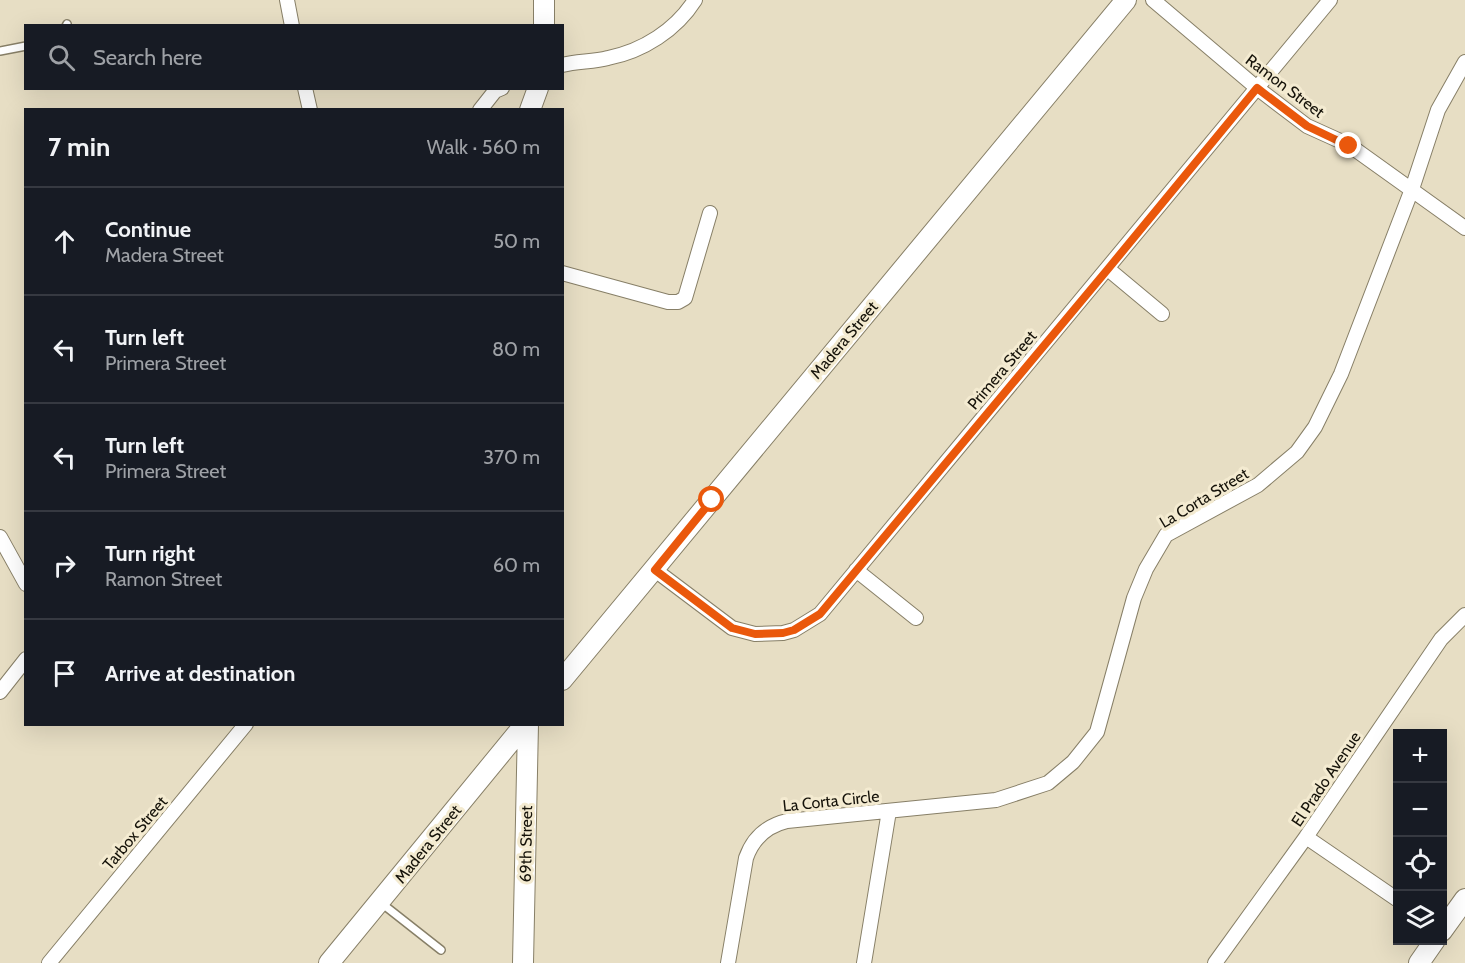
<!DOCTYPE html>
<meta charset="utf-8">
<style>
:root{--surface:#171b24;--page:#20242c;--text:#f1f3f6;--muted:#9ea1a6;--line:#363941}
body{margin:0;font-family:Cabin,sans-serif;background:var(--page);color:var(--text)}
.controls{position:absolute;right:18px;bottom:18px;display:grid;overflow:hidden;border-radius:0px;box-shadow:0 6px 24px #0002}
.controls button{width:54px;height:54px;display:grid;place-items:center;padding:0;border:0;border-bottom:2px solid var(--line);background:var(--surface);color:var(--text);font:30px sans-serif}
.stop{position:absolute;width:18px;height:18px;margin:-14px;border:4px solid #ea580c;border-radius:50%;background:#fff}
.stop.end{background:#ea580c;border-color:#fff;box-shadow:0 2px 6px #0008}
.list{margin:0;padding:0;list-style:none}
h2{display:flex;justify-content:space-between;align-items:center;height:78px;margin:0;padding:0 24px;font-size:26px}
h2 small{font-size:20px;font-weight:400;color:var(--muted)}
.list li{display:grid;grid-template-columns:39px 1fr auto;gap:18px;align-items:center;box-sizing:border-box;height:108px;padding:0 24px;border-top:2px solid var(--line)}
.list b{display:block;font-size:22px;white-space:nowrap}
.list p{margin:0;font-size:20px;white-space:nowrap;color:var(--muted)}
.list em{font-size:20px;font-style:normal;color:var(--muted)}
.icon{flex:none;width:33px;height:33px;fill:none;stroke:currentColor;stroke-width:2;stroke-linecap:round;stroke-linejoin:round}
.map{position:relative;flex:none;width:1465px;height:963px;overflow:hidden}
.search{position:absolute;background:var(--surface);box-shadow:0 6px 24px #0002;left:24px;top:24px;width:540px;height:66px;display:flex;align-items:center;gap:15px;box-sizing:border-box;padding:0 21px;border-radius:0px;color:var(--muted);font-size:22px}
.panel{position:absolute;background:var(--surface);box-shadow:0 6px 24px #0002;left:24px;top:108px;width:540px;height:618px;border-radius:0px}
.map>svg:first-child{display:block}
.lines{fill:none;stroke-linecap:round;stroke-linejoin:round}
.lane-casing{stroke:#877f67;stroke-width:10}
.street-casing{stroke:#877f67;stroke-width:16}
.secondary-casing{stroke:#877f67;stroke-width:22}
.lane{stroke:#fff;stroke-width:7}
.street{stroke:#fff;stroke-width:14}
.secondary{stroke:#fff;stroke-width:20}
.route{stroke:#ea580c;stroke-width:8}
.labels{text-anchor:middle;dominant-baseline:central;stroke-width:6;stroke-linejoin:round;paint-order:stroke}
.street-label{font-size:16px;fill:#151209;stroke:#f4ebd1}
</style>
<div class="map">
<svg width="1465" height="963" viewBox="0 0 1465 963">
<rect width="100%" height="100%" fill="#e7dec4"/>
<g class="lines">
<defs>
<path id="lane" d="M66,26l1,-2
M0,51l26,-5
M380,902l61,48"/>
<path id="street" d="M287,0l5,26
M1153,0l104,88 50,38 42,19 116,83
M562,65c15,-4 31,-3 46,-7 35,-7 68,-28 87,-58
M305,88l5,22
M480,110l15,-19 7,-3
M1108,269l54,45
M562,273l106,29h10l7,-4 25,-85
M0,537l26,47
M655,570l77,58 23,6 28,-1 11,-3 26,-16 510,-614
M856,570l60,48
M0,692l26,-33
M1306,837l92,63
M49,963l197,-239
M728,963l18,-105c7,-20 20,-32 41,-37l209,-21 52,-17 25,-21 24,-30 37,-134 12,-29 20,-34 92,-50 39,-33 18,-25 26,-53 71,-185 26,-79 27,-48
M864,963l25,-152
M1215,963l91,-126 135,-198 24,-24"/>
<path id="secondary" d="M544,26v-26
M530,110l8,-22
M562,680l564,-680
M1442,931l23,-32
M329,963l196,-239
M523,963l5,-239
M1419,963l16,-23"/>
</defs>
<use href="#lane" class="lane-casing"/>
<use href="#street" class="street-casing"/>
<use href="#secondary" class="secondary-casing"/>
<use href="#lane" class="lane"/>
<use href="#street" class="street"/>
<use href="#secondary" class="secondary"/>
</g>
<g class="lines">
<path class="route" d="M712,500l-57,70 77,58 23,6 28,-1 11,-3 26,-16 288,-345 149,-181 50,38 42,20"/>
</g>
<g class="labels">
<g class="street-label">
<text transform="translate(1285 86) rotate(37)">Ramon Street</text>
<text transform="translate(844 340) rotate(-50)">Madera Street</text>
<text transform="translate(1002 370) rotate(-50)">Primera Street</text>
<text transform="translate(1204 498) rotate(-31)">La Corta Street</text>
<text transform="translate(1326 779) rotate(-56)">El Prado Avenue</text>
<text transform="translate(831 801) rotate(-6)">La Corta Circle</text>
<text transform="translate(135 833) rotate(-50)">Tarbox Street</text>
<text transform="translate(428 844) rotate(-51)">Madera Street</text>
<text transform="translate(526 844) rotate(-89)">69th Street</text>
</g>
</g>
</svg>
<div class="controls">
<button>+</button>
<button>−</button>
<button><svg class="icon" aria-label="locate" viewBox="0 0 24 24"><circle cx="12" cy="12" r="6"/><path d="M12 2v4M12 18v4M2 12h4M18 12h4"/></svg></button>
<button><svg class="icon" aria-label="layers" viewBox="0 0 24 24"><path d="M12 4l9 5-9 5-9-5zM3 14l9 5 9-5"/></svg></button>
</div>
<div class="stop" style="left:712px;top:500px"></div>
<div class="stop end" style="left:1349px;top:146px"></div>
<div class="search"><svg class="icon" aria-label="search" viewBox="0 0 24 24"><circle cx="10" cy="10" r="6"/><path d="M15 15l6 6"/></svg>Search here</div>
<section class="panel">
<h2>7 min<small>Walk · 560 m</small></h2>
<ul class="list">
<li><svg class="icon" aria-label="ahead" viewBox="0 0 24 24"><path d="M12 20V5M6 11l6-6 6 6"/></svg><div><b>Continue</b><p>Madera Street</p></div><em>50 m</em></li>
<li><svg class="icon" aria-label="left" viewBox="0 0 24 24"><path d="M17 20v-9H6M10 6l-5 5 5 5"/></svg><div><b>Turn left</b><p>Primera Street</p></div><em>80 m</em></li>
<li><svg class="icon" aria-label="left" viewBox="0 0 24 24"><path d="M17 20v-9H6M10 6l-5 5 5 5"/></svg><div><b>Turn left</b><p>Primera Street</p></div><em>370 m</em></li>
<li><svg class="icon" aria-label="right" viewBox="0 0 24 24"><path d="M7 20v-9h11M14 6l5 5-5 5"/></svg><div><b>Turn right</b><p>Ramon Street</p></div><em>60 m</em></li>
<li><svg class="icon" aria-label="arrive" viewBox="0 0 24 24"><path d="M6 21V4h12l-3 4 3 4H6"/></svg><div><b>Arrive at destination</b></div></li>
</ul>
</section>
</div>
